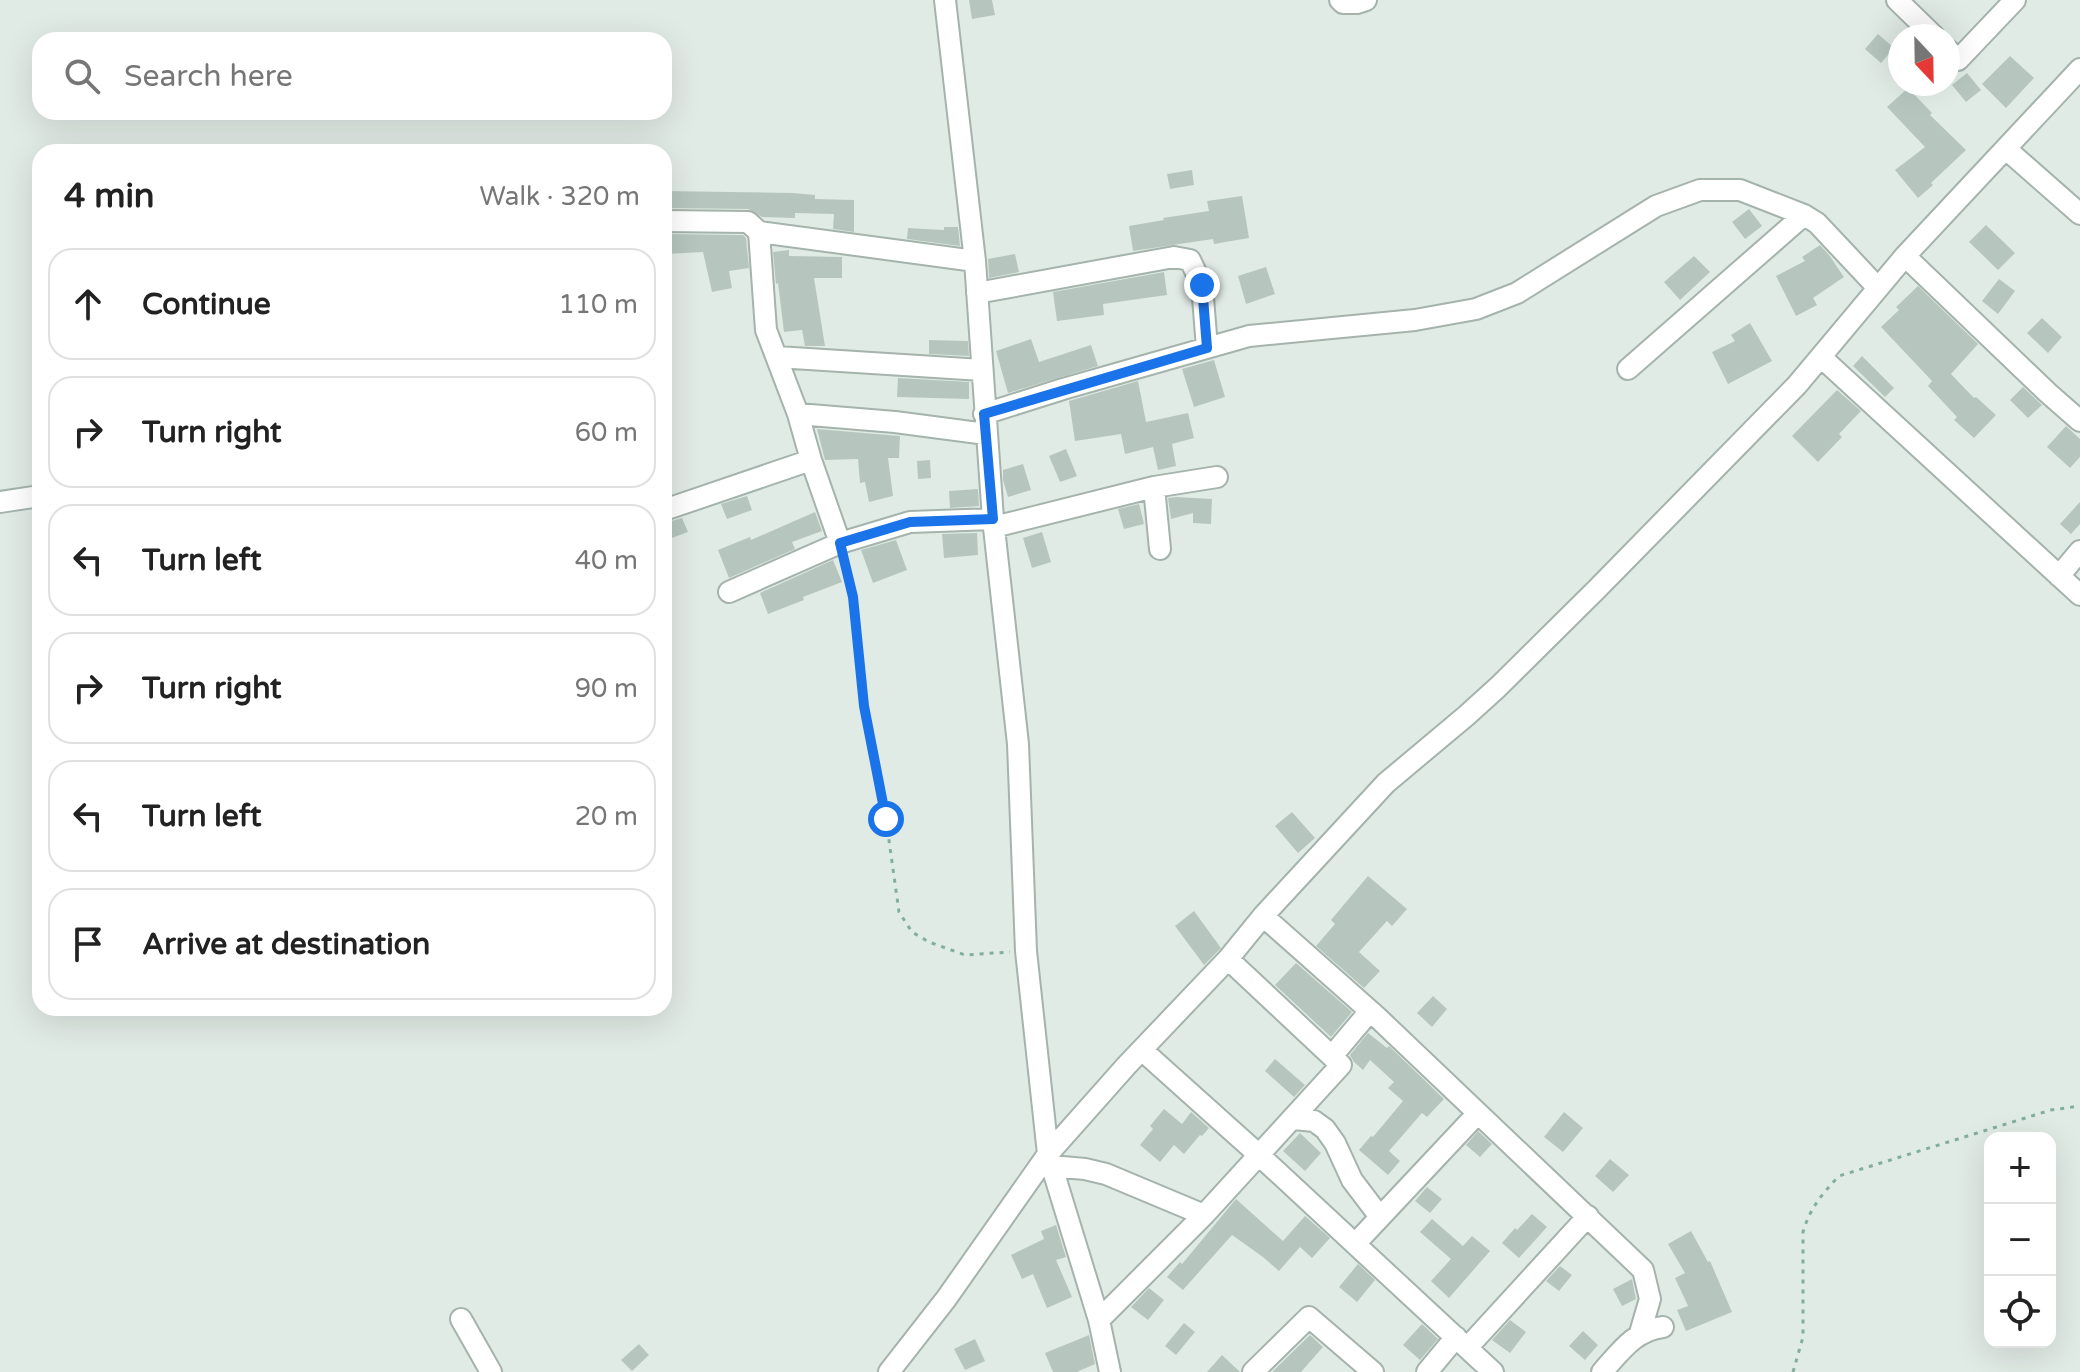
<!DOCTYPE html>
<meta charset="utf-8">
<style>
:root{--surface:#fff;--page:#f6f6f6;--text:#222;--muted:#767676;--line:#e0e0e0}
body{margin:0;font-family:"Varela Round",sans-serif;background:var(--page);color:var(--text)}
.controls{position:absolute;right:24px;bottom:24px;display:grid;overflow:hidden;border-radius:16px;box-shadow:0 8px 32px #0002}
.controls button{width:72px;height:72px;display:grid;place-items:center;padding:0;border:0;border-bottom:2px solid var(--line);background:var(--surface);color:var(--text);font:40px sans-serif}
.compass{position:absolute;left:1888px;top:24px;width:72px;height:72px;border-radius:50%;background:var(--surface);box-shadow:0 8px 32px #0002;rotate:158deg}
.stop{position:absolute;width:24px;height:24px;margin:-18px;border:6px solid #1a73e8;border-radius:50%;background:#fff}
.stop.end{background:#1a73e8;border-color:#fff;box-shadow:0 2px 8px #0008}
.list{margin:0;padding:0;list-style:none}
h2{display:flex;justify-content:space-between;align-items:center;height:104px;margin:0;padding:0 32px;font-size:34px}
h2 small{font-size:26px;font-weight:400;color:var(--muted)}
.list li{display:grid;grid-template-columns:52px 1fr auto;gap:24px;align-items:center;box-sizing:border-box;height:112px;margin:0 16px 16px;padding:0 16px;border:2px solid var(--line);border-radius:24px}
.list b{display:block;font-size:30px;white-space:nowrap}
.list em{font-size:26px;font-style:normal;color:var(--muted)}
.icon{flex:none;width:44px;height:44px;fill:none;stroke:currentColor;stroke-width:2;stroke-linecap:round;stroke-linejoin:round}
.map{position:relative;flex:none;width:2080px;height:1372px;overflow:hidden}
.search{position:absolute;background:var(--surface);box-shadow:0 8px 32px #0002;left:32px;top:32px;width:640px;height:88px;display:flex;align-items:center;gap:20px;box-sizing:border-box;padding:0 28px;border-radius:24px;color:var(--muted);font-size:30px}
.panel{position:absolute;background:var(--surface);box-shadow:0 8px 32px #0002;left:32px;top:144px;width:640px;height:872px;border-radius:24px}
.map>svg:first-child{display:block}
.building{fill:#b6c6be}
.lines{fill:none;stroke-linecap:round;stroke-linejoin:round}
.minor-casing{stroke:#a4b3ac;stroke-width:24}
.path{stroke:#82ae9c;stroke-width:3;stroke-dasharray:4 6;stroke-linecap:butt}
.minor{stroke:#fff;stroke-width:20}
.route{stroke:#1a73e8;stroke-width:10}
</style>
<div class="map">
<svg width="2080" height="1372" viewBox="0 0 2080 1372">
<rect width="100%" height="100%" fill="#e1ebe6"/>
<path class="building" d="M969,0h23l3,15 -23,4z
M1878,34l16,14 -13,15 -16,-14z
M2010,56l24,22 -28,30 -24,-24z
M1967,73l14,17 -15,12 -14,-17z
M1908,88l24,25 -2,2 36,35 -35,33 2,2 -15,13 -23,-28 30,-23 -38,-40z
M1192,170l2,15 -24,4 -3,-15z
M664,191l129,2 22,2v4l39,1v32l-21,-3 1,-15 -39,-1v5l-33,-1 -14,-8 -84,-1z
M1242,196l7,42 -35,6 -1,-5 -80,12 -4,-25 35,-6 -1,-2 46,-7 -2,-10z
M1749,209l13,17 -17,13 -13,-17z
M1986,225l29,28 -17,17 -29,-28z
M944,227h14l2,19 -53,-7 1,-11 36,2z
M665,234l78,1 3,3 3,30 -20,3 3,17 -20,4 -9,-40 -37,2z
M1820,245l9,10 15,22 -31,21 4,7 -21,11 -20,-40 29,-15 -3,-4z
M789,250v6l53,1v21h-28l11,68h-20l-3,-16 -18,2 -6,-49 -2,1 -3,-32z
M1015,254l4,18 -30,6 -1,-19z
M1694,256l16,16 -30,28 -16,-18z
M1266,267l9,27 -29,10 -8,-28z
M1164,272l3,23 -64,9 1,11 -47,6 -4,-29z
M1999,279l16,12 -17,23 -16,-13z
M1918,286l60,58 -27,30 23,24 2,-1 20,18 -22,23 -20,-18 3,-3 -29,-31 4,-5 -51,-54 18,-17 -3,-3z
M2042,318l20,19 -14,16 -21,-20z
M1750,323l22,38 -44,23 -16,-32 23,-11 -4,-6z
M1031,339l8,23 52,-17 7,21 -90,27 -12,-42z
M929,340l39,1 1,15 -40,-2z
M1862,356l32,32 -9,9 -32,-31z
M1214,360l11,37 -31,10 -12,-38z
M898,378l71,4v17l-72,-2z
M1138,381l8,41 42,-9 6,25 -22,6 4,22 -18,4 -5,-23 -28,7 -4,-20 -46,7 -6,-40z
M2023,387l19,18 -14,13 -18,-18z
M1837,390l24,21 -22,23 3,3 -24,25 -26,-26z
M2066,426l14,13v18l-10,11 -23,-21z
M817,429l83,7 -1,22h-11l5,38 -24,6 -4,-20 -5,1 -2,-24 -33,1z
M1066,449l11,27 -17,6 -11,-26z
M930,460l1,18 -13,1 -1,-18z
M1023,464l8,26 -23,7 -5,-17v-10z
M978,489l1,17 -29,2 -1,-17z
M747,496l5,14 -25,9 -6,-15z
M1176,497l36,2 -1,25 -18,-1v-10l-22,6 -3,-21z
M2080,502v22l-9,10 -11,-10z
M1139,504l5,20 -20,5 -6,-20z
M815,512l7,19 -30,11 3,7 -66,29 -11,-28 32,-13 1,3z
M682,518l6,14 -19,7 -5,-16z
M1042,532l9,30 -19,6 -9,-30z
M977,533l1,22 -34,3 -2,-24z
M896,540l11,30 -34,13 -12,-33z
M833,560l9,22 -39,15 1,3 -36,14 -8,-21z
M1292,812l23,26 -17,15 -23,-27z
M1368,876l39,33 -15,17 -5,-5 -28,31 21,19 -16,17 -48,-42 19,-22 -4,-4z
M1194,911l27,37 -17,17 -29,-39z
M1296,963l56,49 -21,25 -56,-52z
M1433,996l14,13 -15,18 -15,-14z
M1368,1033l19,15 2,-2 55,53 -17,18 -5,-4 -33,38 11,10 -12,14 -29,-25 12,-14 2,1 30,-36 -15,-13 6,-6 -24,-22 -7,10 -9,-8 -4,-7z
M1275,1059l30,26 -11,12 -29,-26z
M1164,1109l18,15 9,-12 18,16 -7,8 -2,-1 -16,19 -10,-9 -14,17 -20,-17 13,-16 -3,-3z
M1564,1112l19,16 -20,24 -19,-15z
M1478,1131l14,13 -12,13 -14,-12z
M1300,1133l21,20 -16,18 -22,-20z
M1610,1159l19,16 -16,17 -18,-16z
M1427,1187l15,12 -12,14 -15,-12z
M1236,1199l47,42 22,-25 25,22 -18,20 -12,-11 -21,24 -16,-14 -31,-22 -49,55 -16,-13 13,-15 2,2z
M1532,1214l15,13 -28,31 -17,-15 13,-15 2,2z
M1432,1219l31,27 9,-10 18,15 -41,47 -18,-17 20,-22 -31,-27z
M1056,1225l10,32 -10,3 16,37 -25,11 -14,-34 -11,5 -11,-24 33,-16 -3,-8z
M1691,1231l17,31 2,-1 22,51 -46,19 -9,-21 11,-4 -13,-28 10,-5 -17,-29z
M1358,1264l17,16 -18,22 -18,-15z
M1560,1266l12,9 -13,16 -13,-10z
M1632,1279l4,20 -14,7 -9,-17z
M1149,1288l15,12 -16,20 -17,-13z
M1510,1320l16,12 -16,21 -18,-13z
M1184,1323l11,9 -19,23 -11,-9z
M1422,1324l16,15 -18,21 -17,-15z
M1583,1331l15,14 -13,15 -16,-14z
M1089,1335l6,29 -18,8h-24l-8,-19z
M1310,1335l13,12 -22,25h-29z
M975,1339l10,22 -20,9 -11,-21z
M639,1344l10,11 -17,16 -11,-11z
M1222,1355l18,17h-33z"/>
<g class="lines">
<defs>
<path id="minor" d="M945,0l30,261 18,258 25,225 8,207 22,203 51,166 11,52
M1340,0l3,3h14l9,-3
M1897,0l37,36
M1948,50l10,10 57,-60
M2006,149l74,65
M664,221l84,1 11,10 216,29
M759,232l7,98 32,84 13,46 29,83
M1905,256l143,137 32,28
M977,293l197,-36 16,3 12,25 5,63
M777,357l205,13
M1821,357l259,238
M1628,369l176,-154
M798,414l97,8 91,12
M984,414l79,-25 186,-53 166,-16 61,-11 41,-16 139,-87 44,-16h40l64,25 13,8 61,65
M1154,487l6,62
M0,502l40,-6
M664,510l147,-50
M994,527l160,-40 63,-10
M2059,576l21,-25
M729,592l111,-49 70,-21 83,-3
M1263,916l114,101 266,253 7,29 -10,34
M1143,1051l116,104 234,217
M1332,1056l38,-45
M1294,1119l20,2 11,8 10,14 17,37 28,37
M1051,1166l34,3 21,5 98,41
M1355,1244l123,-131
M461,1319l30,53
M1099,1320l105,-105 137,-150 -113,-106
M1467,1348l121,-132
M889,1372l57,-73 102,-145 79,-89 101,-106 35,-43 123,-133 80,-67 32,-29 99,-98 200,-204 108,-129 175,-187
M1253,1372l56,-55 64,55
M1427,1372l29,-35
M1602,1372c18,-20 33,-42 61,-45"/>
</defs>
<use href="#minor" class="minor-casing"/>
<path class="path" d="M845,563l8,34 11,109 22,113 13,93 13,20 17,10 36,13 45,-3
M1793,1372l10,-35v-105c7,-24 19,-38 36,-56l212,-66 29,-4"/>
<use href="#minor" class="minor"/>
</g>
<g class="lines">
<path class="route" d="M886,819l-22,-113 -11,-109 -13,-54 70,-21 83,-3 -9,-105 223,-66 -5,-63"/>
</g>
</svg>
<div class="controls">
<button>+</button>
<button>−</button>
<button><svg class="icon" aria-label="locate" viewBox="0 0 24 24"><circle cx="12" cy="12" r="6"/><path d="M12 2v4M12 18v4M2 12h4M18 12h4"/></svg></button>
</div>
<svg class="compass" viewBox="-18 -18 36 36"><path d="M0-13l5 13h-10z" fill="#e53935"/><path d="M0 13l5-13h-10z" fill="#767676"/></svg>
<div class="stop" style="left:886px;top:819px"></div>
<div class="stop end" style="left:1202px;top:285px"></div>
<div class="search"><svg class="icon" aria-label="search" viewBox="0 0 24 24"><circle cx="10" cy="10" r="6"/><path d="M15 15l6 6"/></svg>Search here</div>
<section class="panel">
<h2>4 min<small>Walk · 320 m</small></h2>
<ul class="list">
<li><svg class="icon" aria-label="ahead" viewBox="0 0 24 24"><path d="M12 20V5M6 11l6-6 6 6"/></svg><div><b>Continue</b></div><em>110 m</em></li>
<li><svg class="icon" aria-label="right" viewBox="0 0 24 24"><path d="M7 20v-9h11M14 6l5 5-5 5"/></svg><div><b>Turn right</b></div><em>60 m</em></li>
<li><svg class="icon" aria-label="left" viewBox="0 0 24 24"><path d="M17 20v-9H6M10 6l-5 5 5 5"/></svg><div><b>Turn left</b></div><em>40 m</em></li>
<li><svg class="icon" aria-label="right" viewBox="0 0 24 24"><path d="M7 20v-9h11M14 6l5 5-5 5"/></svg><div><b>Turn right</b></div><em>90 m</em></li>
<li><svg class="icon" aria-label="left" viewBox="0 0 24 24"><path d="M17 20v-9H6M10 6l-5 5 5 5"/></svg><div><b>Turn left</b></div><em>20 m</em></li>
<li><svg class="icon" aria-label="arrive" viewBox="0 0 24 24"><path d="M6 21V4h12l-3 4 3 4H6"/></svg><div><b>Arrive at destination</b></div></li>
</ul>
</section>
</div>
